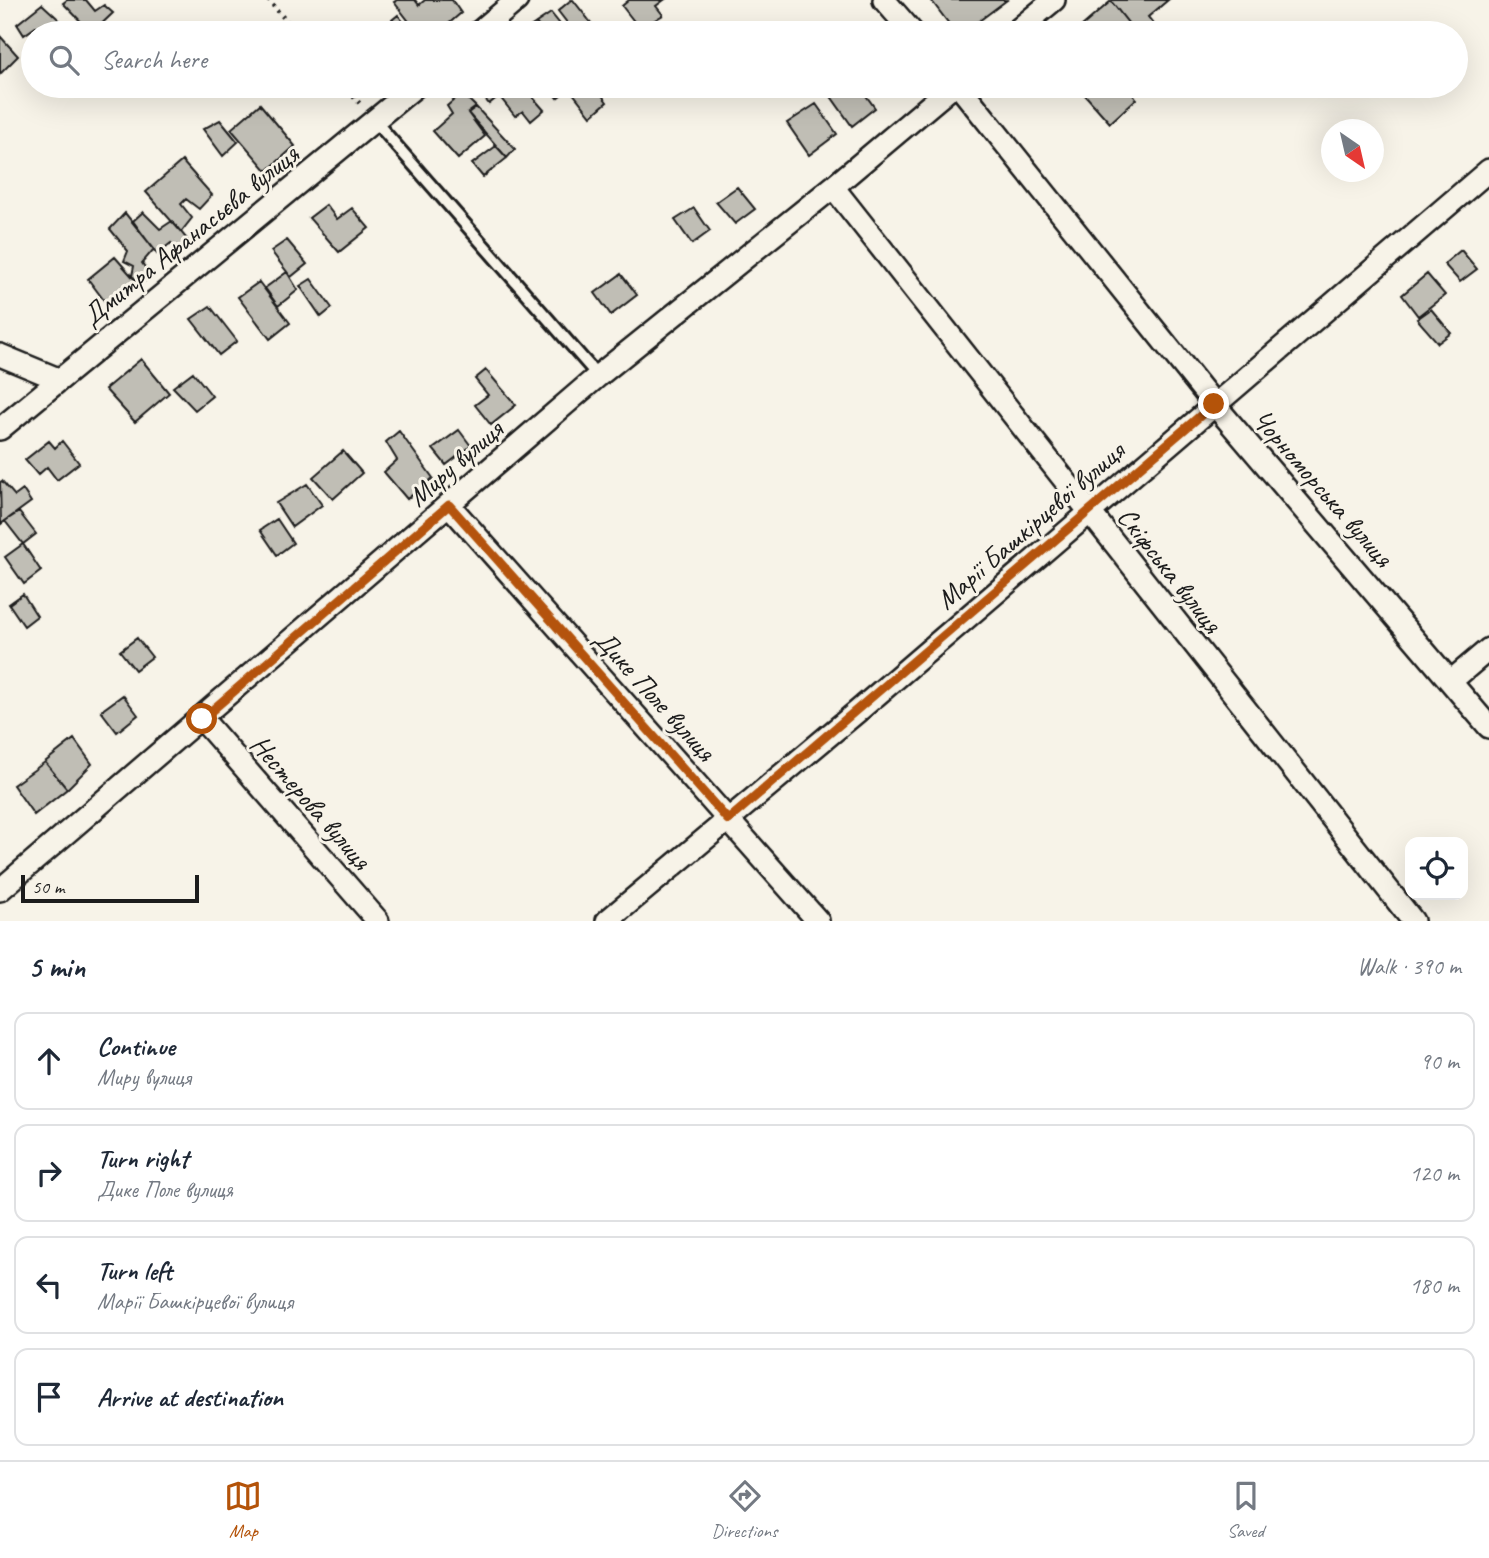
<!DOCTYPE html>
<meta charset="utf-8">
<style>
:root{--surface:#fff;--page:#f6f6f7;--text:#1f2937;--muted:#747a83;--line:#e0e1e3;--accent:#b45309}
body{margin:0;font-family:Caveat,sans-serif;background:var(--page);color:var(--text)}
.controls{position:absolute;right:21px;bottom:21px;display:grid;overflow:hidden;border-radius:14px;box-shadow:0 7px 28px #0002}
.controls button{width:63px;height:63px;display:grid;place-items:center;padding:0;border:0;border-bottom:2px solid var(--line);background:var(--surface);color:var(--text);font:35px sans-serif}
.compass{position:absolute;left:1321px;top:119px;width:63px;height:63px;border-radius:50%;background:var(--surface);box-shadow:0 7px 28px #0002;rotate:146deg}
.scale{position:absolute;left:21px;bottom:18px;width:178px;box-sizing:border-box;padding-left:7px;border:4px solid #1c1c1c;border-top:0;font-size:19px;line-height:24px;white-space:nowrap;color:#1c1c1c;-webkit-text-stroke:5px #f7f3e8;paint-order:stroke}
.stop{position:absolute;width:21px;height:21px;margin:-16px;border:5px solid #b45309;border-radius:50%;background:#fff}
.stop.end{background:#b45309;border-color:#fff;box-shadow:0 2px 7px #0008}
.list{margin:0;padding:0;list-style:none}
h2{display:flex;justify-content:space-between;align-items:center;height:91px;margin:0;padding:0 28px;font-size:30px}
h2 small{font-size:23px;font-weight:400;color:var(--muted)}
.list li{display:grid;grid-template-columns:46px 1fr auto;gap:21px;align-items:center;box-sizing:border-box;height:98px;margin:0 14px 14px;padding:0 14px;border:2px solid var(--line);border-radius:14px}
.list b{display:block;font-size:26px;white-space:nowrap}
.list p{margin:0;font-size:23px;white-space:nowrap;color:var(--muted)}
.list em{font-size:23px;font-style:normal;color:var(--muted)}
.icon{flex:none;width:38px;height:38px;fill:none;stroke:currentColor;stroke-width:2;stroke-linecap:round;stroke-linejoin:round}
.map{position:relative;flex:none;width:1489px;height:921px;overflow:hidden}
.search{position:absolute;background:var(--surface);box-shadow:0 7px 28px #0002;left:21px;right:21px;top:21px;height:77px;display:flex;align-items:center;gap:18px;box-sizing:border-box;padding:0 24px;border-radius:38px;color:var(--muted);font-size:26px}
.sheet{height:539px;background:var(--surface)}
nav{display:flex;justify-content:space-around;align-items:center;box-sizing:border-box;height:98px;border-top:2px solid var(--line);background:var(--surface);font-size:19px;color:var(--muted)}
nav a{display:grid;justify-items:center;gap:4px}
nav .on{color:var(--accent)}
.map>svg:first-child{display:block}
.building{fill:#c0beb5;stroke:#1c1c1c;stroke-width:2}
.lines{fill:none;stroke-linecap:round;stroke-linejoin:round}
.service-casing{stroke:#1c1c1c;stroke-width:16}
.minor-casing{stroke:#1c1c1c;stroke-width:26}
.path{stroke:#1c1c1c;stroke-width:4.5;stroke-dasharray:2 5;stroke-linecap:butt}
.service{stroke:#f7f3e8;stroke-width:10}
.minor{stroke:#f7f3e8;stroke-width:21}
.route{stroke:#b45309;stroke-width:9}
.labels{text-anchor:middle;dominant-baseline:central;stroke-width:6;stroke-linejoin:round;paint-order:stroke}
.street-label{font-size:28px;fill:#1c1c1c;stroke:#f7f3e8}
</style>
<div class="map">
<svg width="1489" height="921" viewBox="0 0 1489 921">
<rect width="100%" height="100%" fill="#f7f3e8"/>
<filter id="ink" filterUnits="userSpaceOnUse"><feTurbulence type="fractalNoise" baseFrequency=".0143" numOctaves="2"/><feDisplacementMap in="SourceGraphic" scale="14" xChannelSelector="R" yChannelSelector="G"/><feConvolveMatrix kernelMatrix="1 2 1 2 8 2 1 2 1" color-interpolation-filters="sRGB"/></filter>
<g filter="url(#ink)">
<path class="building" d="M67,0h19l9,11 9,-6 9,8 -21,20 -29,-30z
M397,0h18l4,5 6,-5h27l9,13 -23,20h-20l-24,-31z
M571,0h2l26,33h-24l-17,-22z
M629,0h35l-8,6 7,9 -23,14 -18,-23z
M931,0h76l-44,33h-7z
M1113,0h55l-20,17 13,16h-25l-25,-32z
M1111,1l25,32h-62z
M42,4l25,23 -6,6h-17l-7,-7 -13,9 -7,-11z
M551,13l16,20h-23l-8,-10z
M398,15l14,18h-36z
M536,23l7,10h-22z
M0,36l18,20 -18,18z
M475,86h48l21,24 -13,11 -8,-10 -8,5 -16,-20 -10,8z
M548,86h24l-15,12z
M572,86h23l12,16 -16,14 -22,-28z
M844,86h15l16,22 -23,18 -22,-31z
M1077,86h50l9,13 -26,24z
M462,93l14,14 -8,6 17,23 -27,23 -25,-28 19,-17 -5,-8z
M260,104l35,42 -28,25 -36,-42z
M816,104l21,30 -28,21 -22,-32z
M476,107l39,42 -8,9 -39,-45z
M220,120l18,22 -15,14 -20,-27z
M496,146l11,12 -24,19 -11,-13z
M182,161l30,34 -13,14 -13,-10 -5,5 11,14 -11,14 -35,-40z
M737,187l18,22 -20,15 -19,-22z
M326,205l11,14 15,-11 17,20 -30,24 -30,-34z
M694,208l16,23 -18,13 -17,-24z
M143,212l17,17 12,-8 19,23 -14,9 -6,-10 -14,11 -24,-33z
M125,213l29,36 -12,14 9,13 -10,8 -9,-8 2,-10 -10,-5 4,-10 -18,-22z
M287,240l20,24 -16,13 -20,-26z
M1461,250l16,19 -17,13 -16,-18z
M115,257l22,25 -28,25 -21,-28z
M287,272l11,18 -20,16 -13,-18z
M621,274l16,21 -26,20 -16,-22z
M1427,274l18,21 -27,21 -16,-21z
M311,279l21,29 -11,9 -21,-31z
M259,282l31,41 -20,16 -32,-42z
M210,306l27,35 -18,14 -28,-36z
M1431,309l20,24 -13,10 -21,-24z
M141,359l28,34 -34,29 -30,-33z
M486,370l30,35 -25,20 -16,-20 13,-10 -13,-16z
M193,372l19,24 -17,14 -22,-23z
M459,430l12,16 -25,19 -13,-16z
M399,431l34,47 -26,21 -23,-27 13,-12 -11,-18z
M49,441l6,7 7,-7 17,22 -22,17 -10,-13 -9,8 -13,-15z
M343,451l19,22 -29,26 -20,-22z
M2,481l13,15 8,-6 8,12 -30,22 -1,-42z
M307,484l15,21 -30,22 -16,-24z
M19,512l17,22 -13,10 -18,-23z
M277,519l16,24 -16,12 -17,-25z
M23,544l18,27 -17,13 -19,-27z
M23,594l14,22 -13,10 -15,-22z
M137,638l15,19 -17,13 -15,-19z
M123,695l15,20 -21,17 -16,-21z
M74,739l18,25 -25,25 -22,-27z
M45,762l22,27 -33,26 -21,-30z"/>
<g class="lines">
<defs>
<path id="service" d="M375,121l223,255"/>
<path id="minor" d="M884,0l29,33
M478,33l39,-33
M1014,33l40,-33
M959,86l255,318 275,323
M833,187l580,734
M0,355l58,24
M0,429l416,-343
M449,505l369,416
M1451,681l38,-32
M202,719l176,202
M0,890l598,-514 235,-189 120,-101
M607,921l251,-210 631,-541"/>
</defs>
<use href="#service" class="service-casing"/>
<use href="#minor" class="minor-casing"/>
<path class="path" d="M268,0l29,33
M344,86l18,20"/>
<use href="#service" class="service"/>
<use href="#minor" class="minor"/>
</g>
</g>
<g class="lines" filter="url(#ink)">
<path class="route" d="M202,719l247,-214 279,315 486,-416"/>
</g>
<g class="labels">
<g class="street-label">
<text transform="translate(190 235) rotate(-39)">Дмитра Афанасьєва вулиця</text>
<text transform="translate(455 463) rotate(-41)">Миру вулиця</text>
<text transform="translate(1323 488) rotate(49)">Чорноморська вулиця</text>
<text transform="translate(1030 525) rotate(-41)">Марії Башкірцевої вулиця</text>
<text transform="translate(1170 570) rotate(52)">Скіфська вулиця</text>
<text transform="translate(655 695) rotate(48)">Дике Поле вулиця</text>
<text transform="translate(311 802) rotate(49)">Нестерова вулиця</text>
</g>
</g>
</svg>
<div class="controls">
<button><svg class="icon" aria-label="locate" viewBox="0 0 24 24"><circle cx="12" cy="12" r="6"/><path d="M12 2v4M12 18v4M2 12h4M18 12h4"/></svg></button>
</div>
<svg class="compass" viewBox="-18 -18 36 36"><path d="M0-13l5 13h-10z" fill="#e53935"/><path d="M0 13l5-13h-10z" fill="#747a83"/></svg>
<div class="scale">50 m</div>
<div class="stop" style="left:202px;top:719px"></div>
<div class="stop end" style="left:1214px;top:404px"></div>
<div class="search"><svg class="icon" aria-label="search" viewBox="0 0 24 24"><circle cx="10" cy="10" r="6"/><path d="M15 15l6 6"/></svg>Search here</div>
</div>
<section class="sheet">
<h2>5 min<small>Walk · 390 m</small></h2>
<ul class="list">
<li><svg class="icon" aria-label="ahead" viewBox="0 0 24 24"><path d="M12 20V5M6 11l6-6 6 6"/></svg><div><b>Continue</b><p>Миру вулиця</p></div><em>90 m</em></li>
<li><svg class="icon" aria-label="right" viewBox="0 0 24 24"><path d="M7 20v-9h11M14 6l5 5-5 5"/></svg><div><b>Turn right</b><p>Дике Поле вулиця</p></div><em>120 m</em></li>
<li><svg class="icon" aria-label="left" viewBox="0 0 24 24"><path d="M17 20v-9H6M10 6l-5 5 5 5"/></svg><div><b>Turn left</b><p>Марії Башкірцевої вулиця</p></div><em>180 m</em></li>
<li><svg class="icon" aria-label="arrive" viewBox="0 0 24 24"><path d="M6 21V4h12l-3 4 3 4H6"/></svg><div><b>Arrive at destination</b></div></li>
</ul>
</section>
<nav>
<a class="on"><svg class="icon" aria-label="map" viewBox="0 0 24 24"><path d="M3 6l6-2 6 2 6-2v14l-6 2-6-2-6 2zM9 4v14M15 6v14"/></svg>Map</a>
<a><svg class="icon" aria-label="directions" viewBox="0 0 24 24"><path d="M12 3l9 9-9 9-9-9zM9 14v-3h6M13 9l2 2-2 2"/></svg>Directions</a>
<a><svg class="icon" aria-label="saved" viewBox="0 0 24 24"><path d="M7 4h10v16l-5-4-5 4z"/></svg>Saved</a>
</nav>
